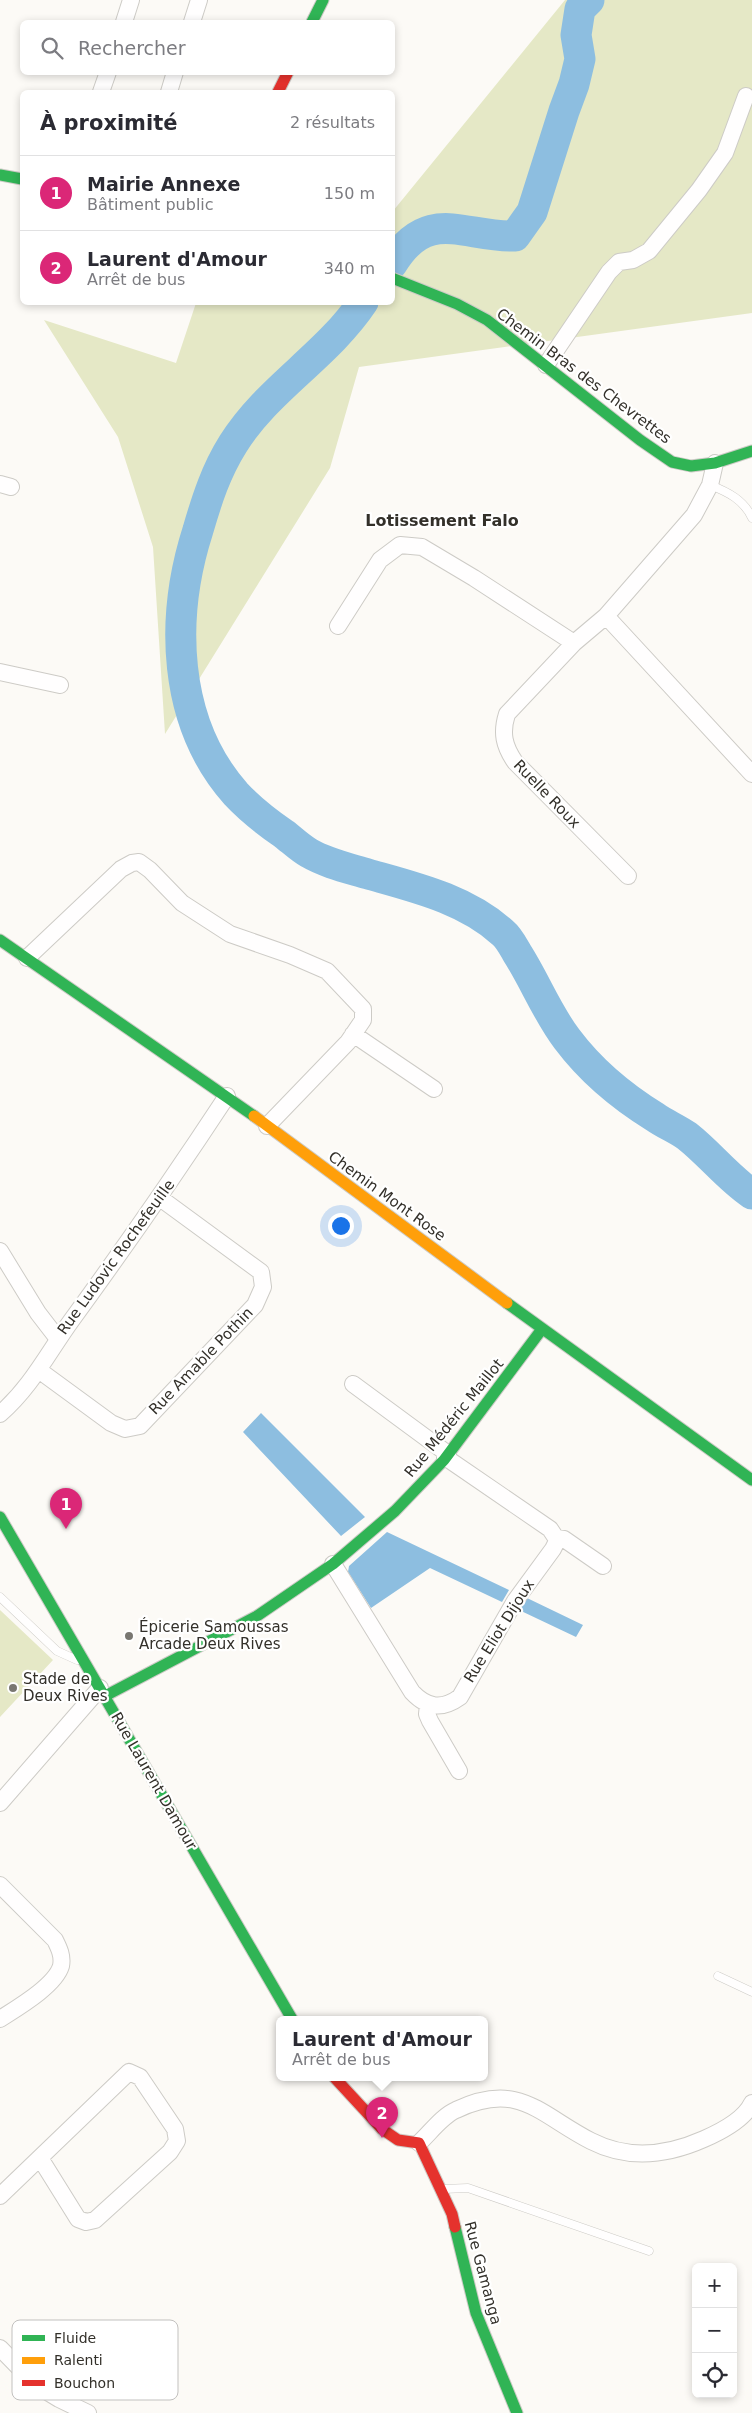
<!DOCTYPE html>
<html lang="fr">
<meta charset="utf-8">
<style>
:root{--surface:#fff;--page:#f7f7f7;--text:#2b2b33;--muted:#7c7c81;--line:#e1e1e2;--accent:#db2777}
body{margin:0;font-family:"DejaVu Sans",sans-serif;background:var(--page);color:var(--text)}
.controls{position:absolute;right:15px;bottom:15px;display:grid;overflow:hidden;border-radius:8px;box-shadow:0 2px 8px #0003}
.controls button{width:45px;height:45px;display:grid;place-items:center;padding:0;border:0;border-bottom:1px solid var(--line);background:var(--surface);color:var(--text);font:25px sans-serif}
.you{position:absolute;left:340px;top:1225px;width:18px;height:18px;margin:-12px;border:4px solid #fff;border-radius:50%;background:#1a73e8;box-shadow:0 0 0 8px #1a73e833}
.badge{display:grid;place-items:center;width:32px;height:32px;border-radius:50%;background:var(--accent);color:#fff;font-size:16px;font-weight:700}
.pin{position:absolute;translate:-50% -41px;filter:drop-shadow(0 1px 2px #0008)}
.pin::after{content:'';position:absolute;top:26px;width:18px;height:15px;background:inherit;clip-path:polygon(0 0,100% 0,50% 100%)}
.popup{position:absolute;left:276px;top:2016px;width:212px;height:65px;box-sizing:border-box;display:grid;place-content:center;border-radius:8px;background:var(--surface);filter:drop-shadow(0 1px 4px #0005);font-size:16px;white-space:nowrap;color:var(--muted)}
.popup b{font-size:19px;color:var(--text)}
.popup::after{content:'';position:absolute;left:50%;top:100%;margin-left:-10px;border:10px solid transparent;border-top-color:var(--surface)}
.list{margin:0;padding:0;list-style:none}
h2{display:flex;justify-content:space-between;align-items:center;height:65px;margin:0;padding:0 20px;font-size:21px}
h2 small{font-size:16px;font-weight:400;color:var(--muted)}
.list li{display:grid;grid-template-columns:32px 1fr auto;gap:15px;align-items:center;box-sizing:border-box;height:75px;padding:0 20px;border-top:1px solid var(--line)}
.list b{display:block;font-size:19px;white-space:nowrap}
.list p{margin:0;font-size:16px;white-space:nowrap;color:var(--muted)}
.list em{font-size:16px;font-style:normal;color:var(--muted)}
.icon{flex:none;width:28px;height:28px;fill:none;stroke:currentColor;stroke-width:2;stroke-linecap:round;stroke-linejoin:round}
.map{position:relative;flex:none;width:752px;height:2413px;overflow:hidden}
.search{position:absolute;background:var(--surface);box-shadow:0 2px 8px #0003;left:20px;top:20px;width:375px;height:55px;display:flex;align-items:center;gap:12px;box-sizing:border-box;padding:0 18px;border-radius:8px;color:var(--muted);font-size:19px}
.panel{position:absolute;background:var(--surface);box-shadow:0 2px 8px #0003;left:20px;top:90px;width:375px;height:215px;border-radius:8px}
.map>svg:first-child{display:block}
.green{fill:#e5e8c6}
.water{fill:#8dbee0}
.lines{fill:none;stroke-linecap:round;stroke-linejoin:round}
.river{stroke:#8dbee0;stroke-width:31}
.lane-casing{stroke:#cdcbc6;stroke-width:9}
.street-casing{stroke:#cdcbc6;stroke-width:18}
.fast-casing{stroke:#cdcbc6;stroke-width:13}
.slow-casing{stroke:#cdcbc6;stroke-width:13}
.jam-casing{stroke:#cdcbc6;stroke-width:13}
.lane{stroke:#fffefe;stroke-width:8}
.street{stroke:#fffefe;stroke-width:16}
.fast{stroke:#30b455;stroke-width:11}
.slow{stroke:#ff9f0a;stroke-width:11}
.jam{stroke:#e5322d;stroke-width:11}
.poi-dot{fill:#797771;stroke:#fff;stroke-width:2}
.labels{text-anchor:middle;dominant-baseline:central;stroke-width:4.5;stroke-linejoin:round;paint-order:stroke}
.street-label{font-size:15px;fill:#33302a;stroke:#fff}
.poi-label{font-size:15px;fill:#33302a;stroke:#fff;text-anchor:start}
.neighbourhood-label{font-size:16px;font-weight:bold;fill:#33302a;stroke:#fff}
.key{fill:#fff;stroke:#c2c1bf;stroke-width:1}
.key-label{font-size:14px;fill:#33302a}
</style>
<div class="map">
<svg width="752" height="2413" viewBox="0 0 752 2413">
<rect width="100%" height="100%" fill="#fcfaf6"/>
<path class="green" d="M565,0h187v313l-393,54 -29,101 -165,266 -12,-187 -35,-110 -74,-117 132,43 20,-60 196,-1 1,-91z
M0,1610l53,50 -53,57z"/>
<path class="water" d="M261,1413l104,104 -24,19 -98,-104z
M387,1532l122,58 -7,12 -72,-34 -59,40 -23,-36 1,-6z
M527,1598l56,27 -7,12 -57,-27z"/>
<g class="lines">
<path class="river" d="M392,264c36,-59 73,-26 123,-28l17,-24 32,-101 10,-27 6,-25 -4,-24 4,-26 9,-9
M363,302c-36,54 -96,87 -130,142 -17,27 -26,55 -35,86 -28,87 -26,192 38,264 14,15 32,29 48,40 8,6 16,14 25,19 17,10 39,15 59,21 46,13 98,25 135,59 6,5 10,13 14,20 18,28 30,60 50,86 24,32 54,57 88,78 10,7 22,12 32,19 23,18 41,42 65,58"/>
<defs>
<path id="lane" d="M710,485c18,7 34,15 42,33
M0,1597l57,54 20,9
M718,1976l34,16
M443,2189l25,-1 181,63"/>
<path id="street" d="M124,22l7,-22
M192,22l7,-22
M101,92l7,-20
M169,92l6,-20
M546,365l63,-93 10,-10 14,-2 16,-9 50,-61 26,-37 21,-57
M0,484l11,3
M606,616l146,158
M338,626l42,-66 20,-15 22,2 52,31 100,65
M0,672l60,13
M628,876l-113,-114c-11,-16 -14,-29 -8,-48l67,-71 32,-27 88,-101 16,-30 5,-22
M27,958l94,-89 11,-6 7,-1 11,8 32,33 48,31 60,21 37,16 36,38v11l-15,22 -81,84
M353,1034l81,55
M0,1251l38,62 20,26
M40,1371l71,52 14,6 15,-3 115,-121 8,-18 -2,-15 -101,-74
M353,1384l95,70
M0,1414c31,-27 48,-61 71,-93 54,-74 106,-149 156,-225
M445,1457l105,72 6,9 8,1 39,27
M333,1564l79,128c15,16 30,18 48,5l55,-96 38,-52 4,-8 -1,-3
M428,1705l-1,9 3,7 29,50
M0,1803l100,-115
M0,1885l55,55c4,8 8,16 6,26 -6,20 -44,42 -61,53
M419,2143c11,-10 23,-27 37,-33 63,-30 84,5 135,31 37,19 77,14 113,-2 16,-7 40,-19 48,-36
M0,2196l129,-124 11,5 35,52 2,12 -7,11 -75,68 -9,2 -8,-3 -38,-61
M0,2348l36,37 23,14 29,14"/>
<path id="fast" d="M312,22l11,-22
M0,175l22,4
M392,278l65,26 30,16 153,120 32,22 19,4 24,-3 37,-12
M0,940l254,176
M507,1303l245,177
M0,1517l292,502
M105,1696l152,-80 76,-52 62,-53 49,-51 98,-131
M455,2227l21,86 41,100"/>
<path id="slow" d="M254,1116l253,187"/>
<path id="jam" d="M278,92l10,-20
M334,2077l48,52 16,11 21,3 33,71 3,13"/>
</defs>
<use href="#lane" class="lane-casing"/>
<use href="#street" class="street-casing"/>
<use href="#fast" class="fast-casing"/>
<use href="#slow" class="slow-casing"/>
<use href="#jam" class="jam-casing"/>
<use href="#lane" class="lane"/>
<use href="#street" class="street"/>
<use href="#fast" class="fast"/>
<use href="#slow" class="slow"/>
<use href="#jam" class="jam"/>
</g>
<g class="poi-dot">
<circle cx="129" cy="1636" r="5"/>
<circle cx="13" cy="1688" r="5"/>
</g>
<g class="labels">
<g class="street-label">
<text transform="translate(584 376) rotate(37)">Chemin Bras des Chevrettes</text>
<text transform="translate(547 794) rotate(46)">Ruelle Roux</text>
<text transform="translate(387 1196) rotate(36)">Chemin Mont Rose</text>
<text transform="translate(116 1257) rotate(-54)">Rue Ludovic Rochefeuille</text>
<text transform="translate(201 1361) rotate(-46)">Rue Amable Pothin</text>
<text transform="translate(454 1418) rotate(-51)">Rue Médéric Maillot</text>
<text transform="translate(499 1631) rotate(-58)">Rue Eliot Dijoux</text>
<text transform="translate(154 1781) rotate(60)">Rue Laurent Damour</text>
<text transform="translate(483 2273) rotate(75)">Rue Gamanga</text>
</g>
<g class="poi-label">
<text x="139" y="1627">Épicerie Samoussas<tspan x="139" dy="17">Arcade Deux Rives</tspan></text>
<text x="23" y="1679">Stade de<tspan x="23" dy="17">Deux Rives</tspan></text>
</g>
<g class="neighbourhood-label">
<text x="442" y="520">Lotissement Falo</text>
</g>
</g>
<rect x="12" y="2320" width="166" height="80" rx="8" class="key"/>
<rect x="22" y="2335" width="23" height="6" fill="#30b455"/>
<rect x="22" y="2357" width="23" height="7" fill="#ff9f0a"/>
<rect x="22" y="2380" width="23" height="6" fill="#e5322d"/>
<g class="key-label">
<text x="54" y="2343">Fluide</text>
<text x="54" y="2365">Ralenti</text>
<text x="54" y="2388">Bouchon</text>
</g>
</svg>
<div class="controls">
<button>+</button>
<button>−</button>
<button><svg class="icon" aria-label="locate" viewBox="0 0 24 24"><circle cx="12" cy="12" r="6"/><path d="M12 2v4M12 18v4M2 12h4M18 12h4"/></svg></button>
</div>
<div class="you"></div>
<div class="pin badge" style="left:66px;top:1529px">1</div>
<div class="pin badge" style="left:382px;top:2138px">2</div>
<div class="popup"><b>Laurent d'Amour</b>Arrêt de bus</div>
<div class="search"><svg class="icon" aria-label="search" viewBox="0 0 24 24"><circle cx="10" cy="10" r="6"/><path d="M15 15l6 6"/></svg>Rechercher</div>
<section class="panel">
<h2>À proximité<small>2 résultats</small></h2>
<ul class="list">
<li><span class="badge">1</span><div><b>Mairie Annexe</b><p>Bâtiment public</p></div><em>150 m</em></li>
<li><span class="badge">2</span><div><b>Laurent d'Amour</b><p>Arrêt de bus</p></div><em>340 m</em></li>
</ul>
</section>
</div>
